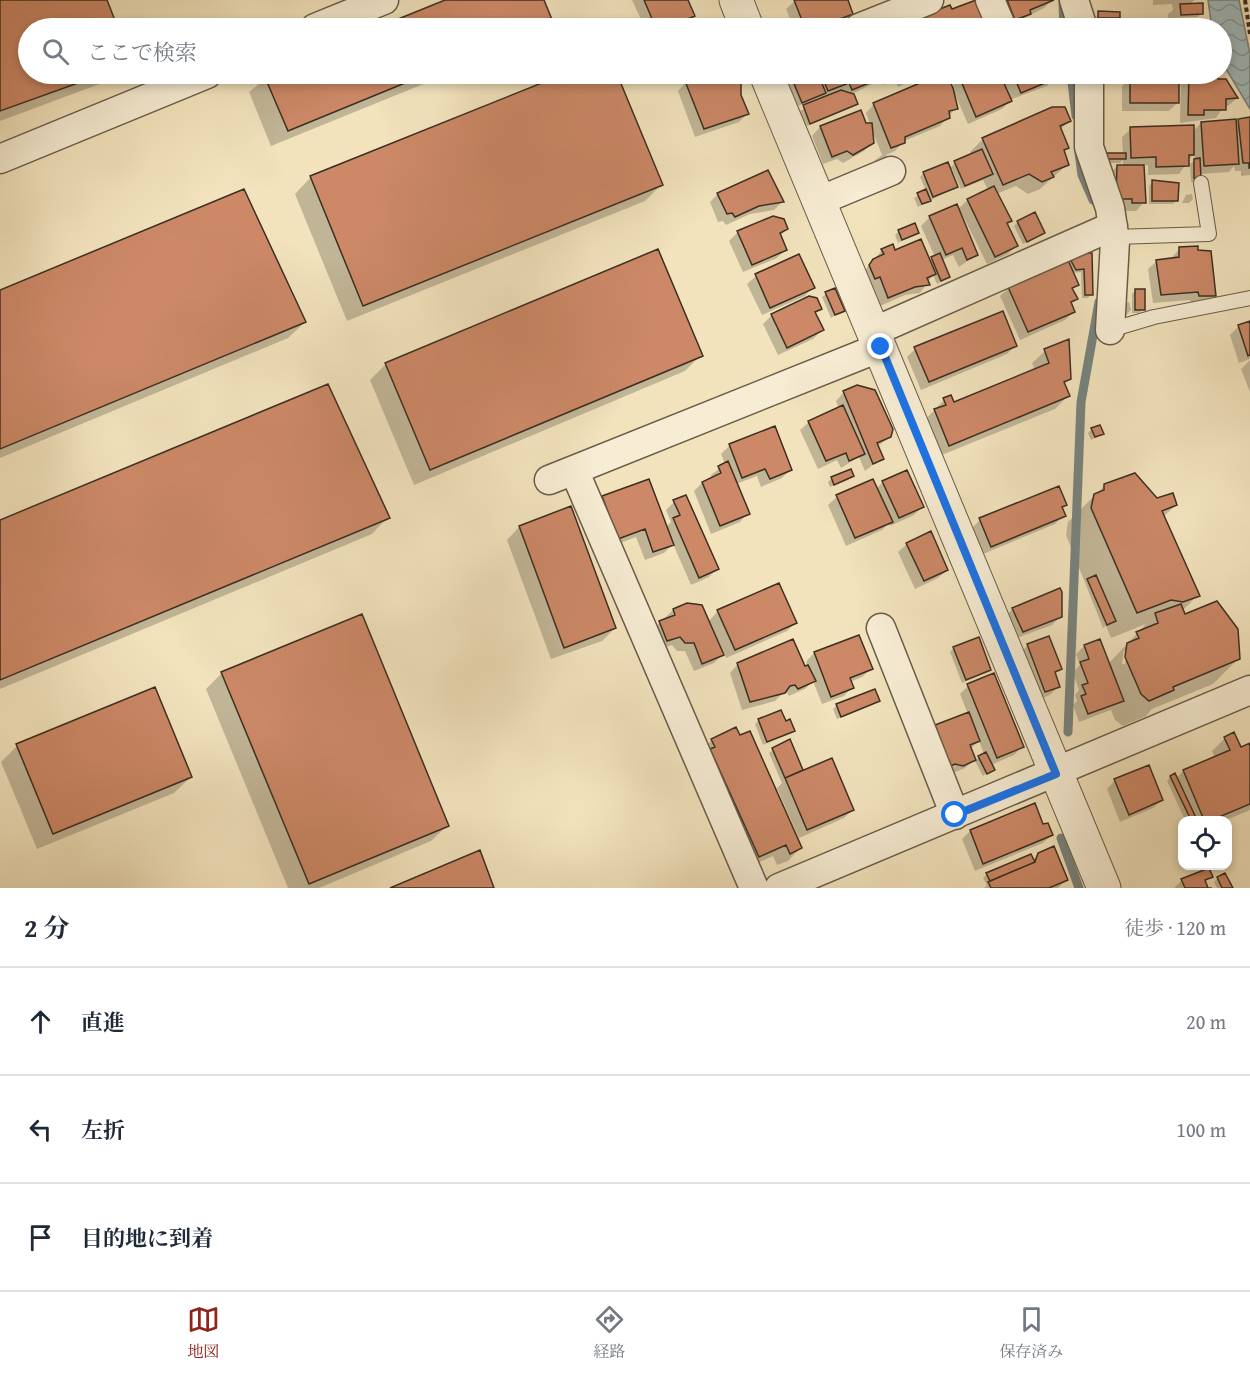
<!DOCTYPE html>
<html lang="ja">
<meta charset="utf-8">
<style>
:root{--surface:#fff;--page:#f2f2f3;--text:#1f2937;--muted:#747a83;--line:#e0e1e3;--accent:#8f2418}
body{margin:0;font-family:"Gentium Book Plus","Noto Serif JP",serif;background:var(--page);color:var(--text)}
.controls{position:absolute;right:18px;bottom:18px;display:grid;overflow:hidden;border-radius:12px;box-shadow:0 3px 9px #0003}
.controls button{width:54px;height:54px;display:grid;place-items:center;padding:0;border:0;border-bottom:2px solid var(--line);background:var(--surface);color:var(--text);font:30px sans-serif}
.stop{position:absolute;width:18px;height:18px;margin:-14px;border:4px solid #1a73e8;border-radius:50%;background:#fff}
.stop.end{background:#1a73e8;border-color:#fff;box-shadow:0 2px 6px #0008}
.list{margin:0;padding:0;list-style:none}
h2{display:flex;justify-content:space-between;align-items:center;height:78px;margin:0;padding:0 24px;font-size:26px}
h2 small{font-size:20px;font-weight:400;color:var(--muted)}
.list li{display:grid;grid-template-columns:39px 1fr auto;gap:18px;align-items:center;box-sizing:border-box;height:108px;padding:0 24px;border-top:2px solid var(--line)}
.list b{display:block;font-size:22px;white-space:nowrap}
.list em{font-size:20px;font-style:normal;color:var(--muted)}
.icon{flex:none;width:33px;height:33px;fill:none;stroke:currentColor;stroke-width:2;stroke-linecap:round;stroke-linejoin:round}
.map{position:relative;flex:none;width:1250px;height:888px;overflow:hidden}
.search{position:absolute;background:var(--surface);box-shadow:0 3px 9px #0003;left:18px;right:18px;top:18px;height:66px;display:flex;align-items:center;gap:15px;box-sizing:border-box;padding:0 21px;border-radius:33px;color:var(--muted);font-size:22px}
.sheet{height:402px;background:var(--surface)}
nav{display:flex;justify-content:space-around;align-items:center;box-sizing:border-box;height:84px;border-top:2px solid var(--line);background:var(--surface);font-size:16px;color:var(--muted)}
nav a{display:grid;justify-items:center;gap:3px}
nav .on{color:var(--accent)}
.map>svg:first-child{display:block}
.water{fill:url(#water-waves);stroke:#78837e;stroke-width:1.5}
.shadow{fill:#0003;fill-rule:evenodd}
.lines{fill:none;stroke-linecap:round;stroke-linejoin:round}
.stream{stroke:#78837e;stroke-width:9}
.building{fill:#cc8867;stroke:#3b2f21;stroke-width:1.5}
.service-casing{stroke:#695c48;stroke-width:16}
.minor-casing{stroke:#695c48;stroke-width:31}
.tertiary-casing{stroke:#695c48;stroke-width:35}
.path{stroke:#3b2f21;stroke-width:4;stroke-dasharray:4.5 3;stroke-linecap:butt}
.service{stroke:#f7edd4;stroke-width:14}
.minor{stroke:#f7edd4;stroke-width:28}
.tertiary{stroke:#f7edd4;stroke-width:33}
.route{stroke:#1a73e8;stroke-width:8}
</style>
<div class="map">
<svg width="1250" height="888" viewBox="0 0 1250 888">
<defs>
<pattern id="water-waves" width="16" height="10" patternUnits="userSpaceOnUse" patternTransform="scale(1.5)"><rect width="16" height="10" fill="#a0bbbc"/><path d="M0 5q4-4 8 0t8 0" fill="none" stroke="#849898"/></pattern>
</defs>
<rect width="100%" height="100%" fill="#f2e3bd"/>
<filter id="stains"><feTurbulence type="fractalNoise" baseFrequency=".00333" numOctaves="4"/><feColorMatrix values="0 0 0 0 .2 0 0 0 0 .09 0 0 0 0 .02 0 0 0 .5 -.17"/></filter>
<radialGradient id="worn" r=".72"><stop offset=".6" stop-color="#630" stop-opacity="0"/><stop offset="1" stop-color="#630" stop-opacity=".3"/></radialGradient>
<path class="water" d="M1208,0h31l11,54v55l-28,-47v-34h-10z"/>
<path class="shadow" d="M0,0h106l10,28h-88v46h90l-5,5 -113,42z
M449,0h94l8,21 -7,7h-164z
M632,0h54l7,16 -8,8 -10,4h-30z
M846,0l6,14 -9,8 -16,6h-33l-8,-19 10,-9z
M996,0h56l-8,8 -37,19z
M1153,0h41l-4,5 11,8 -3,4 -30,1v-4l5,-4 -1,-6 -19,1z
M951,11l34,14 -3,3h-85l10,-4 2,4 7,-8z
M1098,13l20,4 -4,4h-19z
M1197,21l1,7h-82l3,-2z
M271,74h177l-177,72 -22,-54z
M568,74h48l45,111 -16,16 -298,120 -52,-127 16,-17z
M663,74h24l-20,8z
M708,74h21l18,40 -8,8 -44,15 -17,-46 8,-9z
M789,74h135l-26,13 -3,-7 -12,5 -2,-5 -29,14 4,9 -4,4 -46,19 -6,-15 20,-11v-3l-22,9 -12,-29z
M960,74h94l1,4 -8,8 -35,13 -10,10 -34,15 -15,-34 1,-11z
M1135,74h43v25h3l-12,12h-47v-25l9,-9h4z
M1184,74h32v7l9,-1 12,18 -9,8h-4l-8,12 -36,5 1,-47z
M874,104l82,4 -16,18 -36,15 -9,10 -9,4 2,6 -11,7 -3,-7 8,-6 -10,-25v12l-8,9 -21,12 -6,-4 -14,5 -11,-28 8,-9 40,-15 5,12h5l-4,-11z
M1250,119v56l-9,1v-5h-6l-1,-5 -5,6 -30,2 -4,8h-4l-1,-18 5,-4 -1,-7 -15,21 -31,1v-10h-6l2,37 -8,9h-12l-15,-36 8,-9h6v-6l-3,3h-18v-5l21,-3 -1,-18 9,-8 61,3 9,-9 33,2 5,-5z
M1069,121l-9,9 7,18 -4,4 5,12 -28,25 -12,5 -12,-8 -20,8 14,27 -4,3 10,22 -8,8 -21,10 -28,-56 9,-8 20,-10 -5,-10 -22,9 -9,-20 -2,1 6,17 -38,20 -4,-9 12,-7 -6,-14 4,-4 25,-4 6,-6 17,-8 -2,-3 13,-13z
M1153,182l24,18 -4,4h-24v-18z
M718,194l64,8 -8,8 -24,4 -24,11 -3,-4 -5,1 -8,-20z
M1192,194l1,5 -4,4h-7l4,-8z
M930,217l46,38 -17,12 -6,-12 -12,5 7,17 -4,3 -7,4 -4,-9 -13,18 -15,2 -25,11 -9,-21 -5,2 -5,-12 21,-25 47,11 6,-4 -14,-31z
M1018,222l25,11 -20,11 -9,-18z
M787,229l-7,7 6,13 -9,9 -34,14 -14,-31 9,-9z
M899,231l18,1 -19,11 -3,-8z
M1180,248l34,47 -8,9h-15l-1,-4 -37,3 -5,-34 9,-8 14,-2z
M1091,254v40l-3,4h-6l-1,-26 -9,1 5,11 -5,6 4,9 -6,5 4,7 -9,9 -45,20 -20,-44 9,-8 61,-30z
M756,276l57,11 -8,9 -43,19 -15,-31z
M1136,290l7,19 -4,4h-7v-19z
M0,292l305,30 -17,16 -288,120z
M826,294l17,16 -12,8 -9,-21z
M1124,302h5l2,8 -6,6h-5z
M820,308l-6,6 8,16 -9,9 -35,16 -15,-31 9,-9z
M1250,323v36l-11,4 -9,-28 8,-8z
M1015,346l-8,8 -86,36 -14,-33 8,-8z
M1045,351l24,28 -6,6 5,11 -13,13 -118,48 -15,-34 22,-23 9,4 82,-34 -3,-7z
M701,355l-16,16 -271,114 -44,-105 16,-16z
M1250,360v32l-9,-23z
M844,392l46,45 -13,10 5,11 -17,13 -6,-14 -18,11 -4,-8 -19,9 -18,-39 9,-8 30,-13 -3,-8z
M1092,429l10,5 -11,6 -3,-7z
M730,445l60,25 -8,8 -21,9 -4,-11 -21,8 12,29 -8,9 -29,12 -17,-43 8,-8 10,-4 -1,-4 14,-11 -4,-10z
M852,476l-4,4 -18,7 -2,-5 4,-4z
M883,482l39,25 -8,8 -24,11 -1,-3 -7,7 -36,16 -18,-41 9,-8 39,-8z
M1105,485l71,20 -13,12 35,78 -16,16 3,5 54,42 -26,26 -61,25 -6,7 -23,10 -8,-6 -4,-10 -32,12 -6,-17 4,-4 -2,-6 4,-5 -6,-18 7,-7 -4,-11 8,-8 24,18 38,-40 -35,14 -5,-12 -3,2 -37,-93 2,-13zM1124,651h3l-2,13h-3z
M603,497l63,30 5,-5 -5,-12 8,-8 43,67 -8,8 -18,8 -18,-41 -9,9 -19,7 -9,-23 -26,10 -16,-41z
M1066,505l-5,4 3,6 -9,9 -72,30 -11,-26 8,-8z
M388,517l-16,17 -372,155v-167z
M519,527l96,101 -13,13 -51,18 -44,-119z
M907,544l40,26 -9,8 -23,11 -17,-37z
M1013,609l48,7 -9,9 -38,14 -10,-22z
M673,610l35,12 10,-11 77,12 -8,8 -61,27 -2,-5 -10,10 -20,8 -9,-20h-8l-5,-6 -13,4 -8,-18z
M858,637l13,32 -9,8 -12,5 2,5 -8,9 -22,8 -9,-23 -8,8 -16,7 -2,-3h-4l-8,8 -33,9 -12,-37 8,-9 66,4 4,-2 -2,-4 8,-9z
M1028,645l32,24 -6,5 5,12 -9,9 -13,5 -18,-46z
M954,648l35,22 -27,13 -12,-31z
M222,673l226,152 -17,16 -112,47h-31l-82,-199z
M968,686l54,61 -8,8 -23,10 2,4 -10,7 -8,-15 9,-7 -5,-13 -9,8 4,11 -9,8 -12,5 -26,-38 9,-8 32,-13 -8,-20z
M878,701l-41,18 -4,-10 4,-4z
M759,720l26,3 8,8 -30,14 -8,-21z
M1225,738l15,11 10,-4v65l-24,10h-41l-18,-39 3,-4 6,2 7,-8 32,-13 -3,-7z
M712,740l88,108 -12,13 -11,4 -4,-9 -27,12 -47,-115z
M17,746l174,31 -17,16 -137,56 -36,-87z
M773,750l29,20 -5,5 55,35 -8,8 -45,20 -22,-50 5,-5 -13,-30z
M1115,780l47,20 -9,8 -33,14 -13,-33z
M1042,825l10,10 -9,8 -68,28 -13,-32 8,-8z
M1038,855l28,25 -8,8h-74l3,-3 -4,-7 4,-4 45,-13z
M1211,876l-7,7 2,5h-32l8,-8z
M1218,878l13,10h-14l-3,-6z"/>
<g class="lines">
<path class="stream" d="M1063,2l1,26
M1071,74l5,42
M1079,153l3,22 11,25
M1068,732l13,-330 18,-100
M1061,838l18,50"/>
</g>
<path class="building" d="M0,0h107l11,28h-90v46h75l-103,37z
M445,0h99l9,22 -17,6h-160z
M644,0h44l7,16 -29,12h-10z
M794,0h54l5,14 -36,14h-12z
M976,0l11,26 -8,2h-60l-4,-9 35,-14 2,4z
M1007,0h47l-24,10 1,4 -16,6z
M1203,3v11l-22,1 -1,-11z
M1098,11l22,1v6h-22z
M702,20l4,8h-23z
M1199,20v8h-81v-4z
M267,74h160l-139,57 -24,-56z
M564,74h53l46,111 -300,121 -53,-130z
M704,74h26l2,3 9,2v16l8,19 -45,15 -19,-48z
M790,74h28l8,19 -24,10z
M821,74h64l1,2 -34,14 -3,-7 -21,8z
M941,74l7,3 5,11 5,21 -9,2 1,7 -45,19v6l-14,5 -18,-45z
M961,74h46l1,3 -6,2 10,22 -36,16 -15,-36z
M1013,74h42l2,4 -36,15z
M1143,74h36v29h-49v-27z
M1189,74h29v5h8l12,19 -12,1v11h-22v5h-16z
M841,90l13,4 4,10 -48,20 -7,-19z
M1052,107h13l6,14 -11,5 9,22 -5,2 5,15 -18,7 3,5 -12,5 -13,-8 -26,11 -21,-47z
M861,110l5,13h6l2,20 -21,12 -6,-4 -15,6 -12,-31z
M1250,117v51h-1v-5h-6l-5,-44z
M1236,119l3,45 -35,2 -3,-44z
M1194,125v30h-5v11l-33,1v-10l-25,1 -1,-31z
M982,149l11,25 -28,12 -11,-25z
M1105,153h21v6h-21z
M1200,158l1,20h-7v-19z
M948,162l10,25 -25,10 -10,-25z
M1117,165h27l2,38h-14v-4h-16z
M768,170l16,32 -25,4 -24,11 -3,-4 -5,1 -10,-21z
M1152,180l27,3 -1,18h-26z
M994,186l18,35 -5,2 11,23 -23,11 -28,-58z
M244,189l62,133 -306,127v-159z
M926,189l5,12 -9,3 -5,-11z
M957,204l21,51 -11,5 -5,-12 -16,7 -17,-39z
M1035,212l10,21 -18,9 -10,-21z
M773,216l11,3 4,10 -8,4 7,17 -35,15 -15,-34z
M915,223l4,10 -17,7 -4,-10z
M921,239l15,35 -9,4 3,7 -15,2 -27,11 -8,-21 -5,2 -6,-14 4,-6 11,-5 -3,-5 12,-5 2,6z
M1198,246v4l13,1 5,45h-17l-1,-4 -37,3 -5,-35 23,-3v-10z
M658,249l45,107 -273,114 -45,-107z
M940,253l10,24 -9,4 -10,-24z
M1077,253h15l1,42h-8l-1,-26 -8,1 -7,-13z
M799,254l16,34 -45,20 -15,-34z
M1068,260l11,25 -7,3 6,11 -7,3 4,10 -47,20 -20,-45z
M835,288l10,23 -10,4 -10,-23z
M1135,289h10v21h-10z
M809,296l8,2 5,11 -7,3 9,18 -37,18 -16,-34z
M1003,311l14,35 -88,36 -15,-35z
M1250,321v34l-2,1 -10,-31z
M1069,339l2,40 -7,3 6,14 -121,50 -15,-37 12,-4 -3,-7 8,-3 3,7 95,-39 -5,-14z
M328,384l62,134 -390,162v-160z
M857,385l18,5 18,39 -2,8 -14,6 7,16 -11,5 -30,-73z
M843,405l22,49 -16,7 -3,-8 -20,8 -18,-40z
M1100,425l4,9 -9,3 -4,-9z
M775,426l17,44 -22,9 -5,-10 -23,9 -13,-34z
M728,461l22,53 -30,12 -18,-44 19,-9 -3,-7z
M851,469l3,7 -20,9 -3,-8z
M907,470l17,37 -25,11 -17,-37z
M1135,473l22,25 16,-5 4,12 -15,6 38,85 -17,6 -12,-2 -34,13 -46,-105 3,-14 10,-4v-6z
M649,479l25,66 -21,7 -8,-23 -27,10 -16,-43z
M873,479l20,43 -38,16 -19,-43z
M1059,486l8,19 -5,2 4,9 -75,31 -12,-29z
M686,495l33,74 -20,9 -26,-60 7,-3 -7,-15z
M571,506l45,122 -52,20 -45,-122z
M931,531l17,39 -24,11 -18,-38z
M1096,575l20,46 -9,4 -20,-46z
M779,583l18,40 -62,27 -18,-40z
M1060,588l2,4v25l-39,15 -11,-24z
M1217,601l21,28 2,30 -67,28 1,3 -25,11 -8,-7 -16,-37 2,-14 12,-5 -3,-6 22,-9 -3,-10 26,-9 4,10z
M687,603l15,2 22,50 -22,9 -8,-21h-9l-5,-6 -13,4 -8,-20 16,-6 -2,-6z
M362,614l87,212 -140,58 -88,-212z
M859,635l14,34 -23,9 4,10 -23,9 -17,-45z
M1049,636l13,33 -7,3 5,15 -15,5 -18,-48z
M979,637l12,33 -25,10 -13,-33z
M793,639l12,27 3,-1 8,16 -18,8 -3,-4 -5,1 -5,7 -35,9 -13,-39z
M1100,639l24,62 -36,13 -7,-18 5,-2 -4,-9 6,-2 -8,-21 9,-3 -5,-14z
M994,673l30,74 -27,11 -30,-74z
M155,687l37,90 -139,57 -37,-90z
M875,689l5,12 -39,16 -5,-13z
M781,710l5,11 4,-2 5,12 -28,11 -9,-23z
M969,712l11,29 -10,4 6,15 -13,6 -8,-2 -7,3 -13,-42z
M736,727l4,8 10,-4 52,117 -12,6 -4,-9 -27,12 -49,-108 5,-2 -4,-8z
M1234,732l7,15 9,-4v61l-38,16h-8l-21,-50 47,-20 -6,-13z
M790,739l13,31 -18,8 -13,-30z
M986,752l9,18 -8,4 -9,-18z
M832,758l22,52 -47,20 -22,-52z
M1149,765l14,35 -34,15 -15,-36z
M1175,773l22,47h-6l-21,-44z
M1035,803l8,21 5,-1 5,12 -70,29 -13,-34z
M1054,846l14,34 -19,8h-58l-3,-6 47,-20 3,-9z
M480,850l14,38h-104z
M1031,854l4,8 -45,19 -4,-8z
M1209,868l4,9 -8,3 3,8h4h-27l-4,-9z
M1225,873l8,15h-11l-5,-11z"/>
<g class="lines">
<defs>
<path id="service" d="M1114,237l95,-3 -8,-51
M1110,330l44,-13 96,-19"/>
<path id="minor" d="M990,0l12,28
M1074,0l9,28
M315,28l69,-28
M859,28l70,-28
M1089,74v73l21,61 5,33 -5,89
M0,159l207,-85
M819,201l72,-30
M875,331l238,-105
M574,470l180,418
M549,480l332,-133
M881,628l74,187
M779,888l471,-198"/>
<path id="tertiary" d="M736,0l11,28
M766,74l338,814"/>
</defs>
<use href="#service" class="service-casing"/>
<use href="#minor" class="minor-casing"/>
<use href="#tertiary" class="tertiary-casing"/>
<path class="path" d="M1245,0l5,34"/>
<use href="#service" class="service"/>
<use href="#minor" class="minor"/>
<use href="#tertiary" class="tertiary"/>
</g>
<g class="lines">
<path class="route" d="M881,347l175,427 -101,41"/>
</g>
<rect width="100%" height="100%" filter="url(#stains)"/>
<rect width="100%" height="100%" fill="url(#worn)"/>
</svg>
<div class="controls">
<button><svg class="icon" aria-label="locate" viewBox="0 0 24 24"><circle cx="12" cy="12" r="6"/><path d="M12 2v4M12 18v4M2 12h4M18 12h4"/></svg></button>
</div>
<div class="stop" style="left:955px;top:815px"></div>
<div class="stop end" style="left:881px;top:347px"></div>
<div class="search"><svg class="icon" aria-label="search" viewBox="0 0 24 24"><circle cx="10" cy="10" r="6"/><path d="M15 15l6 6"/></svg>ここで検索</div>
</div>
<section class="sheet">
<h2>2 分<small>徒歩 · 120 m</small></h2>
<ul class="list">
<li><svg class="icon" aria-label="ahead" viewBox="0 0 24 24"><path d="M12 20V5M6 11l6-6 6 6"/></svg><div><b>直進</b></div><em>20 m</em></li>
<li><svg class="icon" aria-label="left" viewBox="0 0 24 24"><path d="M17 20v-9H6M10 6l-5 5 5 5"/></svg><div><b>左折</b></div><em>100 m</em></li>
<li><svg class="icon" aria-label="arrive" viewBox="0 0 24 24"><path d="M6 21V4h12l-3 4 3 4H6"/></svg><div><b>目的地に到着</b></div></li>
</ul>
</section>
<nav>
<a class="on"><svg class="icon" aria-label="map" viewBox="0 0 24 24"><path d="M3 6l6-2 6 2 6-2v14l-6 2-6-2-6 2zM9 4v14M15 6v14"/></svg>地図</a>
<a><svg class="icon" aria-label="directions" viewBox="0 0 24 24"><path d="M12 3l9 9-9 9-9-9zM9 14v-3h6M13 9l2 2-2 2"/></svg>経路</a>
<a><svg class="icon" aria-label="saved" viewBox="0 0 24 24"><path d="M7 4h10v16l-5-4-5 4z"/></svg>保存済み</a>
</nav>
